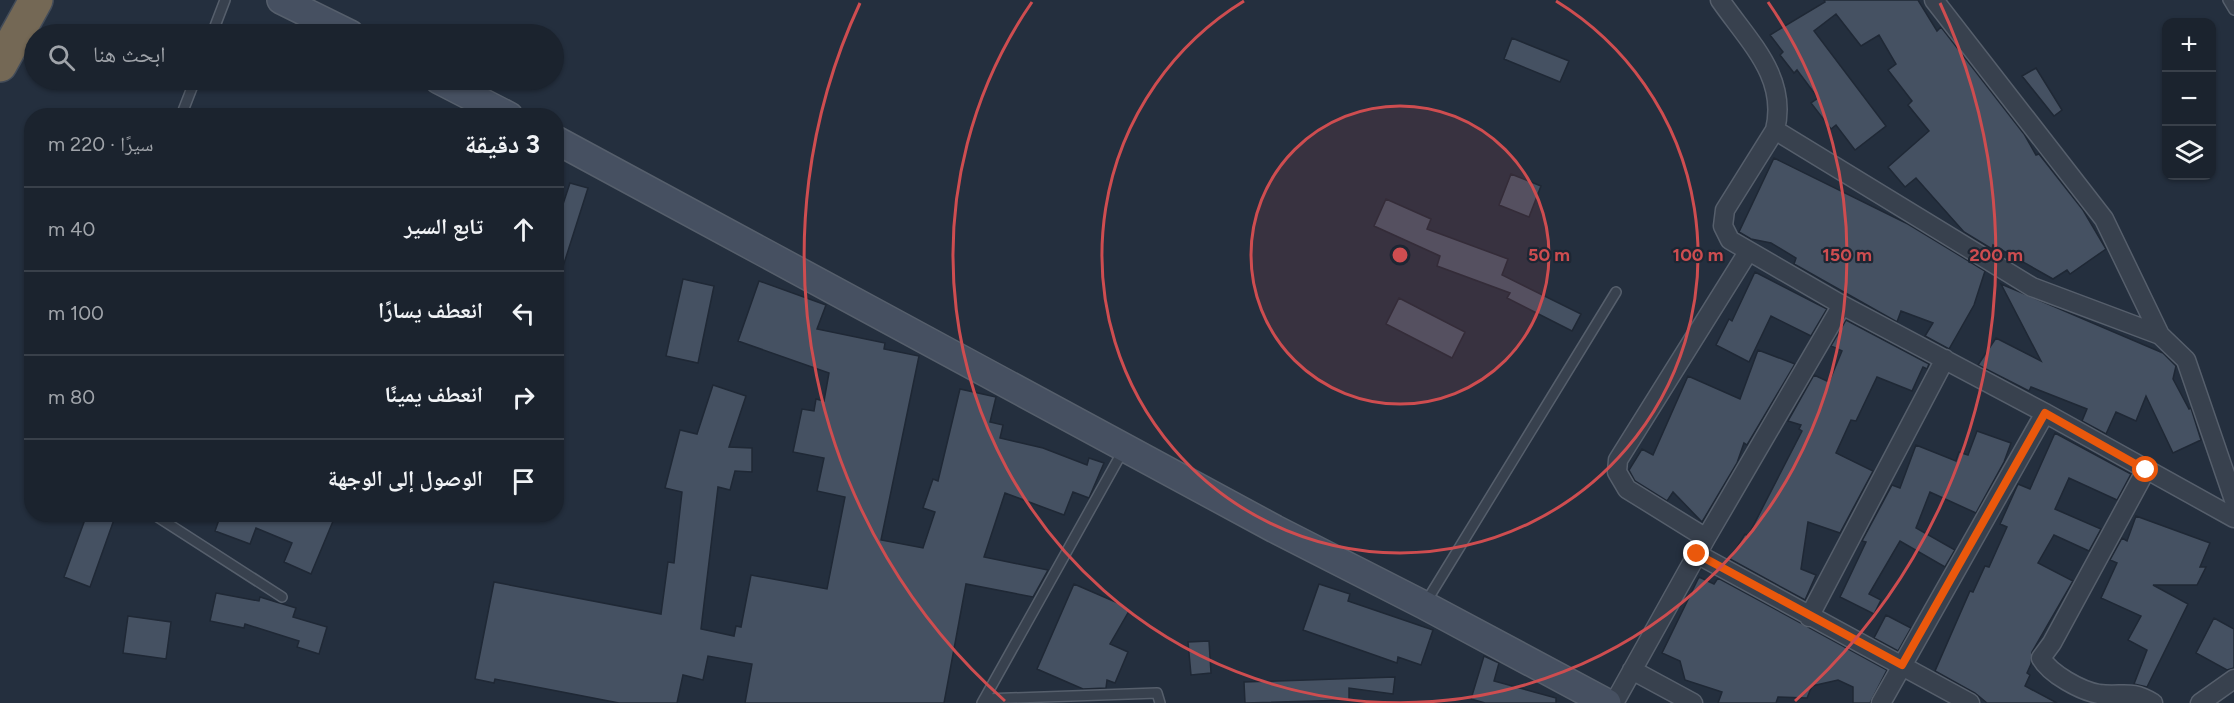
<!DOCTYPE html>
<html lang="ar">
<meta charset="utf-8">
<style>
:root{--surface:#1b232e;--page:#282f3a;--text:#f1f3f6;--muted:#a0a4aa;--line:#39404a}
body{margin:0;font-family:Figtree,"Noto Naskh Arabic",sans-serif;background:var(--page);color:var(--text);direction:rtl}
.controls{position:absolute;right:18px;top:18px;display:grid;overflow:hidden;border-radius:12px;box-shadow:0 2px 4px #0004}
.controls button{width:54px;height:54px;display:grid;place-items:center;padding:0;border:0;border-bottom:2px solid var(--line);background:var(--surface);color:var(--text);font:30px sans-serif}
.stop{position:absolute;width:18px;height:18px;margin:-14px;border:4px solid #ea580c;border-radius:50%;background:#fff}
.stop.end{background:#ea580c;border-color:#fff;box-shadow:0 2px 6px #0008}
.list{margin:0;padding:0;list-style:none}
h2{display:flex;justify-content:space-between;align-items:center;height:78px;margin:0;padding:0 24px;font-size:26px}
h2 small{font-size:20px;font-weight:400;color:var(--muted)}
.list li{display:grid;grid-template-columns:39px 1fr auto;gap:18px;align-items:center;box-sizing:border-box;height:84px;padding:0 24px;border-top:2px solid var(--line)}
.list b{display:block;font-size:22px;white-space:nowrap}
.list em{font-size:20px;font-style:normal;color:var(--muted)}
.icon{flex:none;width:33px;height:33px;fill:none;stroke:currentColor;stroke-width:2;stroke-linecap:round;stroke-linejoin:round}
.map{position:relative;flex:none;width:2234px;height:703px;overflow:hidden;direction:ltr}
.search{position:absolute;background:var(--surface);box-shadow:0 2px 4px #0004;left:24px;top:24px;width:540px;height:66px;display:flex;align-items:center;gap:15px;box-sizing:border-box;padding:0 21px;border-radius:33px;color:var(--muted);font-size:22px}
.panel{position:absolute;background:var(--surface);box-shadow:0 2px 4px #0004;left:24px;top:108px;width:540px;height:414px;border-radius:24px;direction:rtl}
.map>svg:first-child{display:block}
.building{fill:#455162;stroke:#1f2835;stroke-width:1.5}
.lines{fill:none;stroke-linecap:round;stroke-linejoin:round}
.lane-casing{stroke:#565f6c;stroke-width:12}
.street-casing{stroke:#565f6c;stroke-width:21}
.secondary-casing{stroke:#565f6c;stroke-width:30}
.highway-casing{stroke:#434c59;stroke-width:36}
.lane{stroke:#38414e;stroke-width:9}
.street{stroke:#38414e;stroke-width:18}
.secondary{stroke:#465061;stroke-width:27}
.highway{stroke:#746855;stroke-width:33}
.route{stroke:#ea580c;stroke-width:8}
.ring{fill:none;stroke:#ce4d50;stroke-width:3}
.centre{fill:#ce4d50;stroke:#1d2633;stroke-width:3}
.ring-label{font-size:18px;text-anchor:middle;font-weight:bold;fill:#ce4d50;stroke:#1d2633;stroke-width:4.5;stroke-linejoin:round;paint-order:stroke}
</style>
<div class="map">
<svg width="2234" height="703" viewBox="0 0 2234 703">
<rect width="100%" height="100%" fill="#242f3e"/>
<path class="building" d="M1824,0h94l19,31 4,-4 83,107 12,21 3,-1 44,56 23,39 -36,25 -3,-4 -14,9 -60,-34 -1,4 -28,-17 -48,-54 -11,9 -17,-20 41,-36 -21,-26 4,-4 -24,-31 8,-6 -17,-29 -18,11 -25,-32 -22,17 72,95 -31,24 -19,-25 -5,4 -20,-26 7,-5 -21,-28 -3,3 -14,-18 3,-3 -13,-17 55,-33z
M1512,38l57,23 -9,21 -56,-23z
M2036,68l26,42 -8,6 -32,-40z
M1774,158l134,66 77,47 -11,34 -25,44 -24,-13 8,-13 -32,-12 -4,11 -103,-58 2,-6 -25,-15 -20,-4 -12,-7z
M1511,174l30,12 -12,31 -30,-12z
M570,183l18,5 -28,88h-4v-51z
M1386,199l45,20 -4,10 81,30 -6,16 79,39 -9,17 -65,-33 3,-5 -73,-27 3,-10 -66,-30z
M1755,272l72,37 -16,27 -40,-20 -22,46 -33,-17 13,-26 3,2z
M683,279l31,7 -16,77 -32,-7z
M759,281l67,24 -9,24 68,14 -1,6 35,7 -38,184 42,8 12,-36 -12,-4 10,-29 5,2 22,-92 36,8 -6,25 13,3 -3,13 43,10 44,17 2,-7 15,5 -15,35 -16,-6 -9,23 -59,-22 -21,64 64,13 -15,27 -67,-13 -22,119h-199l7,-39 -44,-8 -5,24 -20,-5 -6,28h-58l-124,-24 -1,4 -19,-4 19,-97 167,32 7,-52 6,1 8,-71 -17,-4 15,-58 17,4 16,-49 33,11 -17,51 23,1v24l-17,-1 -5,19 -12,-3 -17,142 33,7 2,-10 5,1 10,-52 76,14 18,-92 -28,-6 7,-33 -31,-6 9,-43 12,2 2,-12 8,2 5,-28 -91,-32z
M2001,284l162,69 13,13 -3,13 16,30 2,-1 10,32 -28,13 -27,-57 -10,25 -20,-9 -10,22 -24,-13 5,-12 -56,-22 -2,4 -51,-26 18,-27 45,23z
M1399,298l66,34 -13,26 -66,-34z
M1846,320l83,44 -2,5 -4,-2 -11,24 -35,-14 -21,44 -5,-1 -15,33 37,18 -33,62 -32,-11 -7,47 15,6 -11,25 -75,-41 15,-25 3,2 54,-105 -3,-2 2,-4 -13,-4 26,-46 15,7 13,-31 -11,-5z
M1758,350l37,14 -48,81 -3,-2 -7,20 -35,59 -29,-30 -6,9 -32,-20 -6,-11 13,-21 11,6 35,-79 52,23z
M1977,431l34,12 -7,19 -28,51 -46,-21 -14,36 39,22 -10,17 -45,-26 -31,53 12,6 -7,14 -34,-17 26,-55 -4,-1 30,-56 8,3 16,-43 40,16 3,-9 9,3z
M2055,433l76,41 -14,26 -48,-22 -14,31 46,20 -12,22 -35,-16 -16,28 35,18 -41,71 -1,12 -4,9 3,2 -5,11 32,17h-70l-12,-10 -40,-22 35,-80 3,1 12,-26 4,1 18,-40 -7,-3 18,-40 12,5z
M87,514h29l-26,73 -26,-10z
M221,514h115l-25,60 -27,-12 8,-19 -36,-15 -6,16 -35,-13z
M2136,516l74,27 -10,24h6l-9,18h-44l35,19 -41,83 -13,-3 13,-34 -19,-10 13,-24 -40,-18 16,-35 -7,-3 12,-22 5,3z
M1699,577l15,7 4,-6 169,92 -17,33h-17v-16l-15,-7 -26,6 -5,12 -29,-1 -2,6h-58l4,-11 -37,-12 -5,-19 -18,-8z
M1074,584l44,19 11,8 -19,33 18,8 -13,31 -8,-3 -1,8 -23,1 -46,-20z
M1319,584l31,10 -2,7 85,29 -12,35 -23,-8 -1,6 -94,-33z
M216,593l43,8 1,-4 36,11 -3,9 34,10 -8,27 -22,-7 2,-6 -54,-17 -1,4 -34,-7z
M1886,615l25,13 -13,23 -24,-13z
M128,616l43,6 -5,37 -43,-6z
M2214,618l20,11v39l-7,2 -31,-17z
M1209,641l2,32 -20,2 -3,-33z
M1484,656l15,7 -5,18 62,17v5h-71l-14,-4z
M1395,677l-2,17 -44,-6v12l-104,3 -1,-21z"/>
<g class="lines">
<defs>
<path id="lane" d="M2228,0l6,10
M212,34l13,-34
M181,116l14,-36
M153,514l129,83
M1426,602l190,-310
M984,699l173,-6 3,10
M982,703l142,-254"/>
<path id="street" d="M1720,0c29,42 68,77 55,130l257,157 128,48
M1934,0l170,219 56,116 26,25 48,140
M1775,130l-50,80 -2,16 7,14 112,65 203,108 189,105
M2146,470l-94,173 -11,15c9,16 40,33 58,36 24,3 31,-5 54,9
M1706,538l-79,-49 -10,-17 1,-12 130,-208
M1697,554l273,149
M1809,617l136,-258
M1632,670l61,33
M1614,703l92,-165 136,-233
M1881,703l164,-290
M2200,703l34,-24"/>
<path id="secondary" d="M281,0l69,34
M439,80l70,36
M556,140l719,389 149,76 183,98"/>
<path id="highway" d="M0,65l36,-65"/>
</defs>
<use href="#lane" class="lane-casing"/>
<use href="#street" class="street-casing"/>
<use href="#secondary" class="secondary-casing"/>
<use href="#highway" class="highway-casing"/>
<use href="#lane" class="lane"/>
<use href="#street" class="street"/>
<use href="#secondary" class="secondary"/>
<use href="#highway" class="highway"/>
</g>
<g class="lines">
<path class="route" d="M1697,554l205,111 143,-252 101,57"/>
</g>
<circle cx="1400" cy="255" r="149" fill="#ce4d50" fill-opacity=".12"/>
<g class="ring">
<circle cx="1400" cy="255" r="149"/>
<path d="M1556 1A298 298 0 1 1 1244 1"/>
<path d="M1768 2A447 447 0 1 1 1032 2"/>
<path d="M1005 701A596 596 0 0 1 860 3M1940 3A596 596 0 0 1 1795 701"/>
</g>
<circle cx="1400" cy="255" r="9" class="centre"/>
<g class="ring-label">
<text x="1549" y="261">50 m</text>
<text x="1698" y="261">100 m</text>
<text x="1847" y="261">150 m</text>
<text x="1996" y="261">200 m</text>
</g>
</svg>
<div class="controls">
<button>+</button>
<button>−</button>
<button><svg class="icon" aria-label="layers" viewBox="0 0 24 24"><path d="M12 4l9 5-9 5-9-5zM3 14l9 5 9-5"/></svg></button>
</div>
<div class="stop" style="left:2146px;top:470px"></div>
<div class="stop end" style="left:1697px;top:554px"></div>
<div class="search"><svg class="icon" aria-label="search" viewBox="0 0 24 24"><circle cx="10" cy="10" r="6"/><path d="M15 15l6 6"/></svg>ابحث هنا</div>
<section class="panel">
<h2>3 دقيقة<small>سيرًا · 220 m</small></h2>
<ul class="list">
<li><svg class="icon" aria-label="ahead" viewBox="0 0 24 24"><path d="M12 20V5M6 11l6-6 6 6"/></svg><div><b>تابع السير</b></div><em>40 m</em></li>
<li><svg class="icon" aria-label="left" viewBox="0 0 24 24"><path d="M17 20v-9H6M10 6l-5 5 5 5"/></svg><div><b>انعطف يسارًا</b></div><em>100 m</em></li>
<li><svg class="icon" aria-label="right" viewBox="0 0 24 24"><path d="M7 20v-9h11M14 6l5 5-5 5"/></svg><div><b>انعطف يمينًا</b></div><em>80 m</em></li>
<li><svg class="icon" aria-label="arrive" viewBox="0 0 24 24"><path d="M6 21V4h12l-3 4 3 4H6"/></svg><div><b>الوصول إلى الوجهة</b></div></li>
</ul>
</section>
</div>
